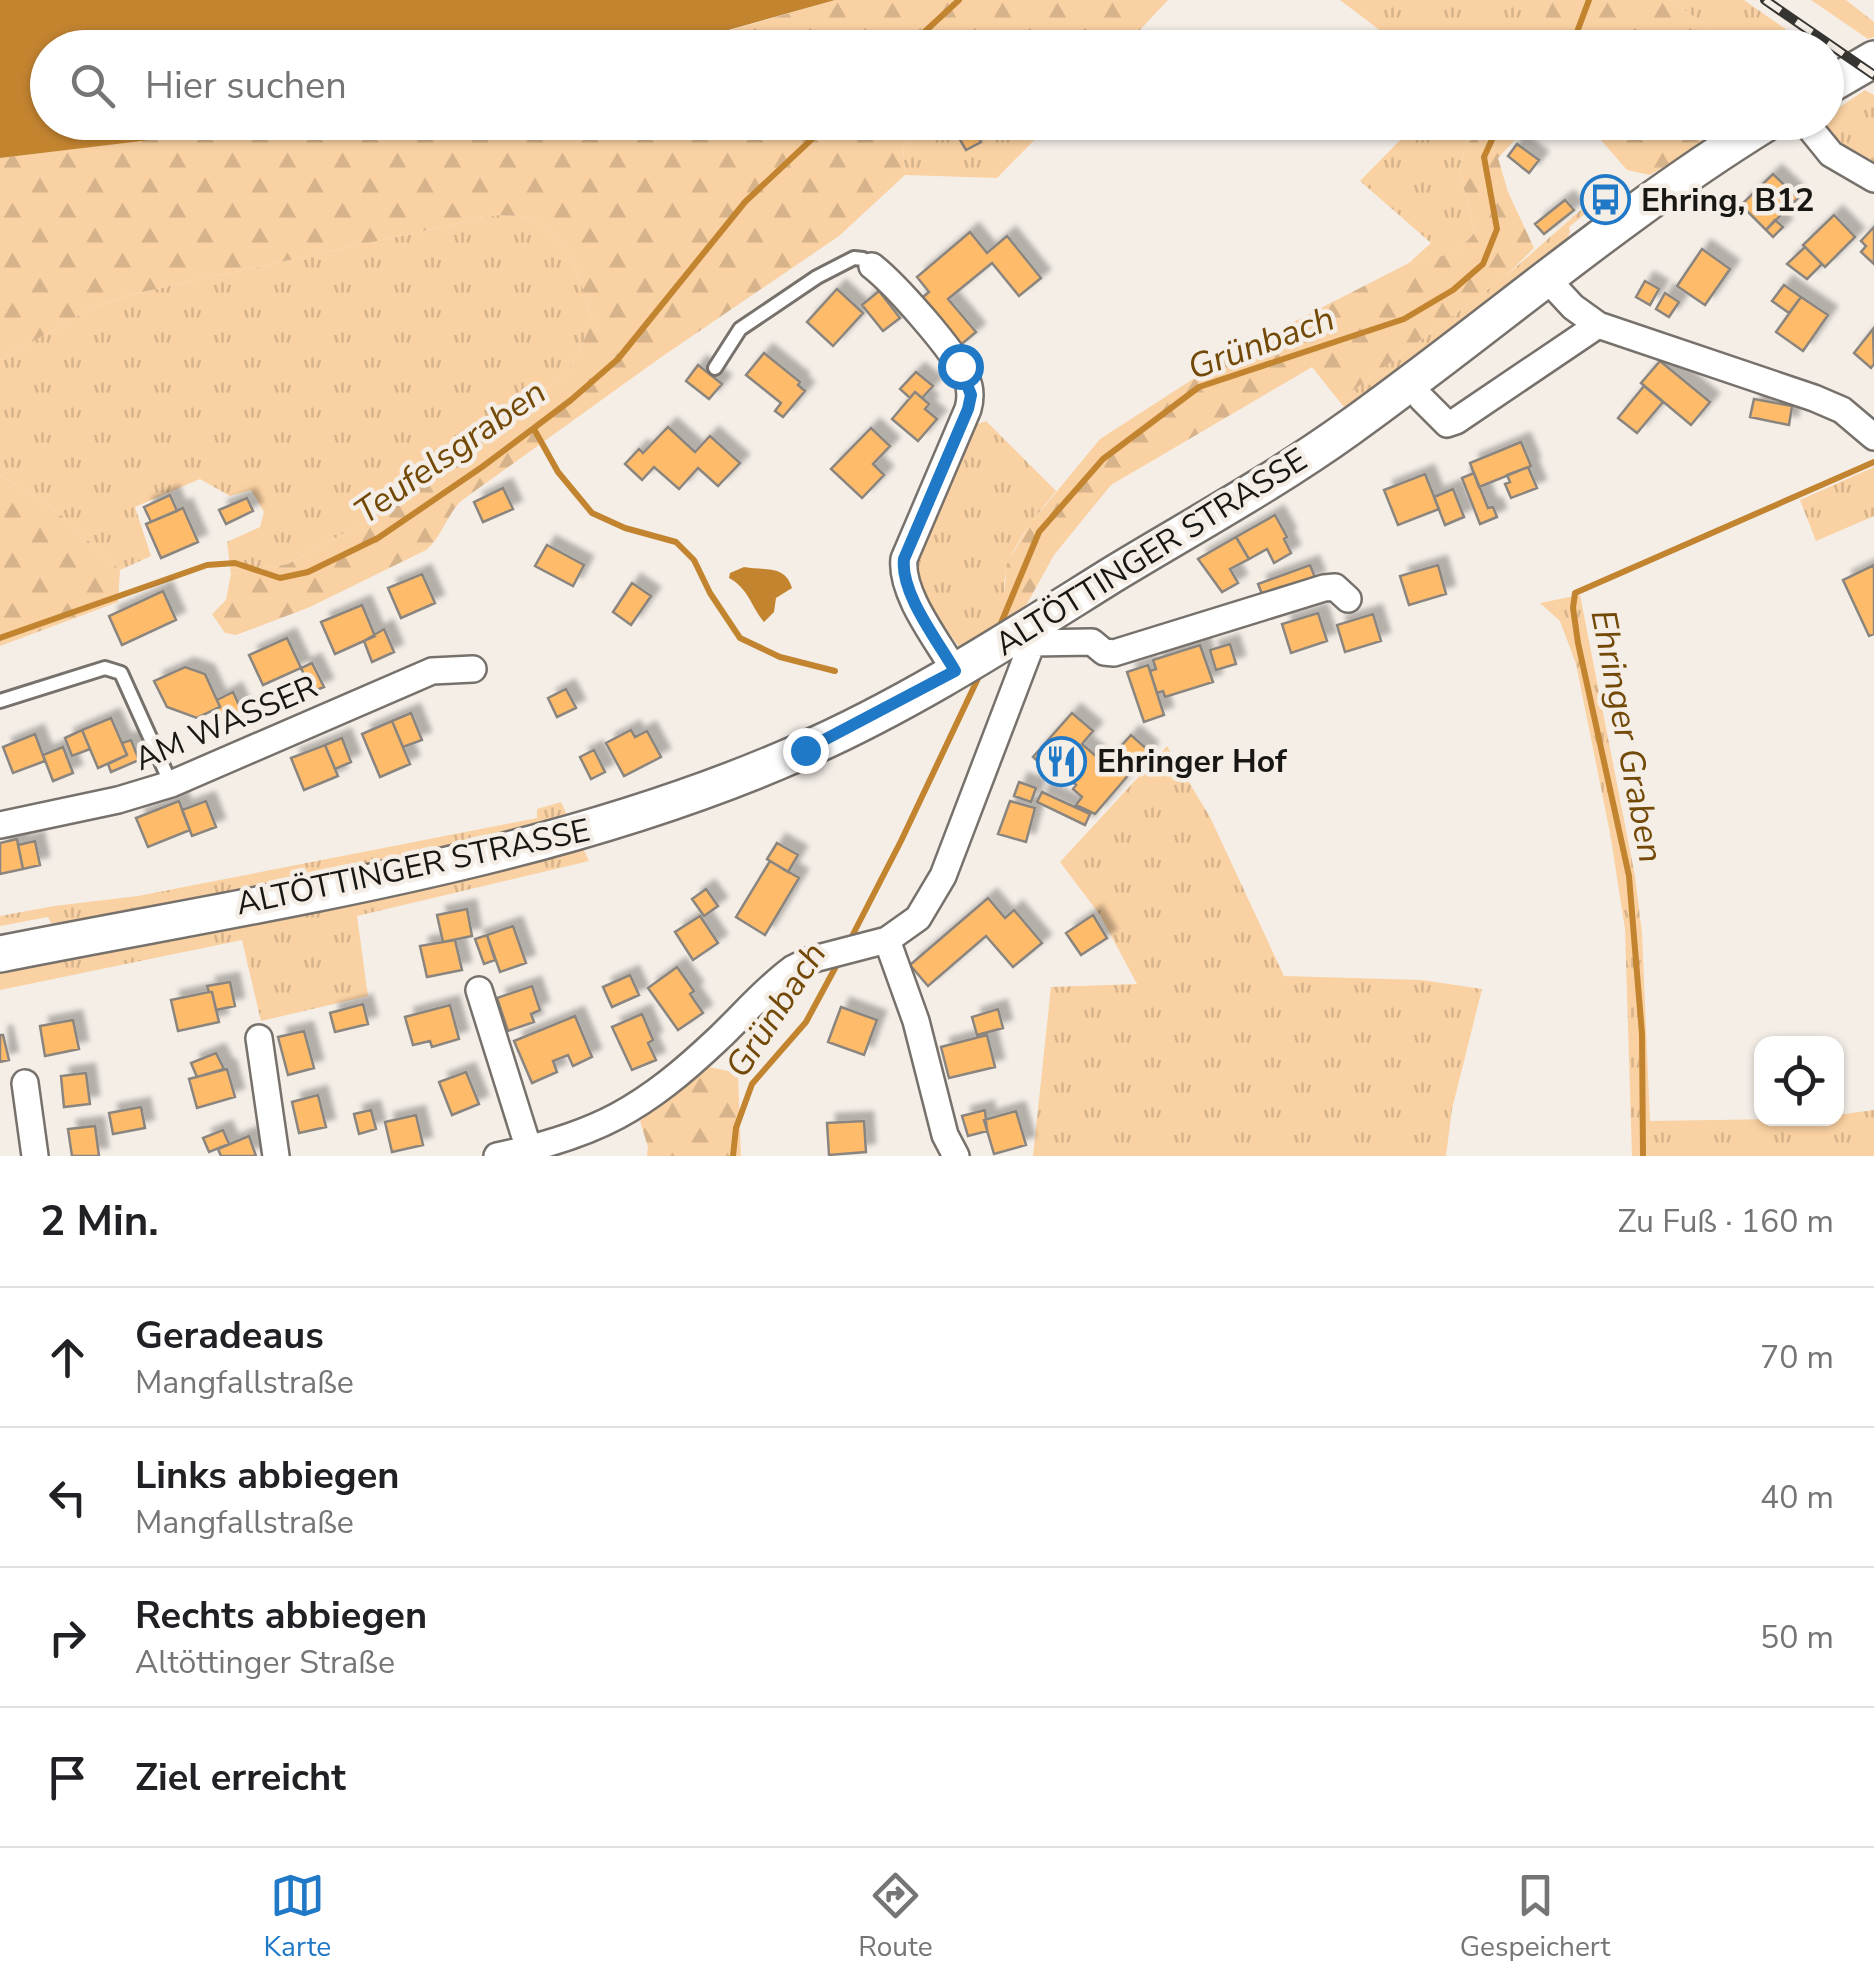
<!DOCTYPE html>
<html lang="de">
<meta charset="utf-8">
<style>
:root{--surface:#fff;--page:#f2f2f2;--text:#202124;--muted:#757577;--line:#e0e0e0;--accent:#2079c6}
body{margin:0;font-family:"Nunito Sans",sans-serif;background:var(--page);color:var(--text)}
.controls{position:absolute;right:30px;bottom:30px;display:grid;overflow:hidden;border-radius:20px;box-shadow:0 2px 8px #0004}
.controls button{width:90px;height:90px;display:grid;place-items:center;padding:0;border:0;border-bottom:2px solid var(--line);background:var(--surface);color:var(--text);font:50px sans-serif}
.stop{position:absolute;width:30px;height:30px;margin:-22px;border:8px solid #2079c6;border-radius:50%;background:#fff}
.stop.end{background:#2079c6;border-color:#fff;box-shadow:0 2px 10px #0008}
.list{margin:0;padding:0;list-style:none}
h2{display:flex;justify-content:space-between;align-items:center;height:130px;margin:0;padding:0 40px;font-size:42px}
h2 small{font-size:32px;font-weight:400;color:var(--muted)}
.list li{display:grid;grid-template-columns:65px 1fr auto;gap:30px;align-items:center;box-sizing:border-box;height:140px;padding:0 40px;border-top:2px solid var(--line)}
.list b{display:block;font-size:38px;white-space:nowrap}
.list p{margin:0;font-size:32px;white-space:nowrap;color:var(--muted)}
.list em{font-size:32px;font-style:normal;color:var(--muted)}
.icon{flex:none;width:55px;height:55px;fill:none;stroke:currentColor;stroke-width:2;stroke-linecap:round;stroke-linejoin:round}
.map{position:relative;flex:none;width:1874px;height:1156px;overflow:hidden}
.search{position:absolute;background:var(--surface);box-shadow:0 2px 8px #0004;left:30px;right:30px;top:30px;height:110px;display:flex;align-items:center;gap:25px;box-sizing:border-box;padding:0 35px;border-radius:55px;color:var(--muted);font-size:38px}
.sheet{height:690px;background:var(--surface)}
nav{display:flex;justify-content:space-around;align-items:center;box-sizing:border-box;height:140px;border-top:2px solid var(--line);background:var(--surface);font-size:28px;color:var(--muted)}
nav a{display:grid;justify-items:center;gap:5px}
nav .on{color:var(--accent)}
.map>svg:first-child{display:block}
.grass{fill:url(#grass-tufts)}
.forest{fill:url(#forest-firs)}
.water{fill:#c38430}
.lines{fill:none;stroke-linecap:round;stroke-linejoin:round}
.stream{stroke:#c38430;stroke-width:6}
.building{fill:#febb6b;stroke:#8b857f;stroke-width:2.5;filter:url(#shadow)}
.lane-casing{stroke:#77716b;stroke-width:18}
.street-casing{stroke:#77716b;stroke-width:30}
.secondary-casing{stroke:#77716b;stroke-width:40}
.lane{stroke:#fff;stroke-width:12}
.street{stroke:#fff;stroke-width:25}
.secondary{stroke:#fff;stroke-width:35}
.rail-casing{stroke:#373531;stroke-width:10}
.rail{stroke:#f4eee7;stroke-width:6;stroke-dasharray:19;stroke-linecap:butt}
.route{stroke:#2079c6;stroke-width:12}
.labels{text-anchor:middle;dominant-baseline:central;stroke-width:9;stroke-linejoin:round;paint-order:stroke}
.poi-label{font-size:32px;font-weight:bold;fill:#191714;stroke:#f4eee7;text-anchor:start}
.street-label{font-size:32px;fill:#191714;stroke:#f4eee7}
.water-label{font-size:35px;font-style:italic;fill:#734908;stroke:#f4eee7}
</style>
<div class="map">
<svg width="1874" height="1156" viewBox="0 0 1874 1156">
<defs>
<pattern id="grass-tufts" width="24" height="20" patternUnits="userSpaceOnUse" patternTransform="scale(2.5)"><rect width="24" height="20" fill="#fad1a2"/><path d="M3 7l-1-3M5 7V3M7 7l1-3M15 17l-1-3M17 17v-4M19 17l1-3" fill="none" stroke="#d6b38b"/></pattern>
<pattern id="forest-firs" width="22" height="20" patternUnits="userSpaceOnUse" patternTransform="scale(2.5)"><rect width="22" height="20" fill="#fad1a2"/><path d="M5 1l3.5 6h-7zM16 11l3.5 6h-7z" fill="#d6b38b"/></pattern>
<filter id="shadow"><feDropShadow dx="9" dy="-9" stdDeviation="2.5" flood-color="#0004"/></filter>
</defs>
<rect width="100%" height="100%" fill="#f4eee7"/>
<path class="grass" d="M1340,0h213l-21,48 -130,-1z
M1669,0h75l67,47h-71z
M1811,0h35l28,22v15l-6,2z
M1865,90l9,5v77l-43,-31 -7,-18 3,-7z
M933,123h118l-54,55 -92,-3 -2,-28 10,-14z
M1417,123h68c-43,43 -17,58 -11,110 -16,22 -39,27 -65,30l22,-20 -71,-62z
M1608,186l5,5 -44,36 1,5 -5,12 -217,168 -9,-11 167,-125z
M497,215c10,1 23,0 32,3 42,16 52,66 64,104l-26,51 -184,139 -95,52 -57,10 -4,-32 33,-15 4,-15 -13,-22 -21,6 -30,-17 -65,28 16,49 -31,14 -68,-63 -52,-32v-115l94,-53 39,-13z
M986,421l70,70c-30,38 -69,81 -44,130l-51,29 -40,-58 -8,-28 57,-137z
M1874,467v49l-58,25 -16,-41z
M1580,595l55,281 7,57 8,188 186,-3 1,-3 37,-5v46h-242l-7,-227 -15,-96 -34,-169 -16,-43 -20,-18z
M1167,746l43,71 74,159 138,4 60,9 -30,120 -6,47h-413l18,-169 86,-3 -37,-69 -40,-53z
M561,802l9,19 -156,37 -309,61 -54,4 -3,-6 -48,9v-10l54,-10 84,-10 399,-78v-9z
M582,846l7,15 -232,55 11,80 -107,25 -19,-81 -242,50v-24z"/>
<path class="forest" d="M835,0h333l-44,47 -456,1z
M1553,0h116l71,47h-208z
M291,122l642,1 -20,10 -10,14 2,28 -66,61 -179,122 -199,143c-15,15 -19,36 -35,49l-116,57 -74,28 -11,-2 -13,-19 14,-14 5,-26 57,-10 95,-52 184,-139 26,-51c-12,-38 -22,-88 -64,-104 -10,-3 -22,-2 -32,-3l-364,79 -39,13 -94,53v-202z
M1485,123h46l-33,35 10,34 26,56 -28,28 -167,125 -27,-34 -201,118 -57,70 -35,63 -7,3 -9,-19 4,-38 23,-40 70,-85 135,-87 174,-89c26,-4 49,-8 65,-30 -6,-52 -32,-67 11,-110z
M1586,123h152l-88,52 -23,-5z
M0,475l52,32 68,63 -2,32 -118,44z
M704,1066l34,7 3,83h-94l1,-9 -8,-26z"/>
<path class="water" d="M0,0h835l-167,47 -620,1v74l243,1 -291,35z
M744,567c20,4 41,-3 48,21l-16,10 -2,14 -10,10c-14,-17 -15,-33 -35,-44l1,-5z"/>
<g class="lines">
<path class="stream" d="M907,48l52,-48
M1571,48l18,-48
M534,429l24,43 34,41 33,15 51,14 18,18 16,33 30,45 40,19 55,14
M999,628l40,-96 64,-73 96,-72 205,-68 49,-29 30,-26 14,-35 -13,-72 11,-24 10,-11
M0,638l207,-73 28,-2 45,15 28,-6 70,-34 104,-71 89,-67 47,-41 127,-157 85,-80
M848,944l53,-103 80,-169
M733,1156l3,-28 16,-44 54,-62 34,-63
M1643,1156l-1,-122 -13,-158 -51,-233 -5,-35 2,-15 299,-131"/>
</g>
<path class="building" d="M974,130l7,12 -15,8 -7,-12z
M1517,144l22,16 -10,13 -21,-17z
M1773,174l25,24 -32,32 -25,-25z
M1565,200l9,10 -30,24 -9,-10z
M1834,215l21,22 -30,30 -22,-22z
M1775,220l8,7 -10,10 -7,-7z
M1874,227v37l-13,-12 5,-6 -5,-5z
M970,232l17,21 20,-17 34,42 -22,18 -27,-33 -44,36 28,33 -19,16 -39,-47 11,-9 -12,-15z
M1805,247l17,17 -15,15 -20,-15z
M1702,249l28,20 -25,36 -28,-19z
M1645,281l14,8 -9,16 -14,-8z
M1784,285l17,12 -12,16 -17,-12z
M837,289l26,24 -30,33 -26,-24z
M879,291l21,27 -17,13 -21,-26z
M1665,293l14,9 -10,15 -13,-8z
M1801,297l27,18 -25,36 -27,-19z
M1873,329l1,35 -3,4 -17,-15z
M764,353l36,29 -2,3 7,6 -22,26 -8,-6 6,-8 -35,-28z
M1660,361l50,41 -19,23 -50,-42z
M698,365l24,19 -13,15 -23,-18z
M916,372l17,14 -11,12 -7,-6 -5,6 -10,-9z
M1644,386l19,16 -26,31 -19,-15z
M915,392l14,12 -4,5 12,10 -19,22 -26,-22z
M1754,399l38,7 -3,19 -39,-8z
M668,427l27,25 15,-16 30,27 -22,23 -20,-18 -19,21 -25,-22 -12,13 -17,-16 14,-15 4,4z
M871,428l19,18 -17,18 11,11 -22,23 -31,-29z
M1521,442l10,24 -52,21 -9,-24z
M1528,467l9,21 -26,10 -6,-14 5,-2 -3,-7z
M1474,473l14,35 5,-1 4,10 -17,7 -18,-46z
M1425,474l14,35 -41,16 -14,-35z
M503,488l10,21 -30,13 -9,-20z
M1453,489l11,28 -19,8 -11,-28z
M170,495l7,16 -26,11 -7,-15z
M247,498l6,13 -27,13 -7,-14z
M183,508l15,34 -37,16 -15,-34z
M1275,515l12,22 -3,2 7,14 -17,10 -7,-14 -18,10 -13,-22z
M1236,537l13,22 -19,10 8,14 -16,9 -24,-33z
M547,545l37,20 -11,21 -38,-20z
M1310,565l6,15 -52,19 -6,-15z
M1438,565l8,29 -37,11 -9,-29z
M1874,565v69l-5,2 -26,-56z
M422,574l13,29 -34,15 -13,-30z
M632,583l19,13 -20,29 -18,-13z
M163,591l13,29 -54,25 -13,-29z
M362,605l13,31 -40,18 -14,-32z
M1318,613l9,28 -36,12 -9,-29z
M1373,614l8,27 -36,11 -8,-27z
M384,629l10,23 -22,10 -8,-21z
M287,638l14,30 -38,17 -14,-30z
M1230,644l6,20 -20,6 -6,-20z
M1200,645l13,37 -48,15 -2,-6 -6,2 -7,-22 6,-2 -3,-9z
M312,663l12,24 -12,5 -11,-24z
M1148,665l16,50 -20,7 -17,-50z
M185,667l20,7 15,33 -23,11 -30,-11 -13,-26z
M566,689l10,19 -19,9 -9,-19z
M233,692l11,24 -24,11 -8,-16 8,-4 -3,-7z
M411,713l11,27 -19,7 -11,-26z
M1072,713l21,18 -11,13 23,20 26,-29 18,16 -54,63 -19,-9 6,-8 -9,-8 3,-4 -18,-16 -5,6 -20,-18z
M111,718l16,37 -29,13 -16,-38z
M392,721l18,43 -30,13 -18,-43z
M82,730l8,19 -18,7 -7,-18z
M631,730l4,7 12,-6 14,26 -37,19 -18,-33z
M35,734l10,27 -32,12 -10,-26z
M342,738l9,24 -16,7 -10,-24z
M131,740l8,20 -28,12 -3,-8 19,-9 -5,-12z
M325,745l13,31 -34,14 -13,-32z
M63,747l10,26 -20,8 -10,-26z
M594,750l11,22 -14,7 -11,-22z
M1019,782l17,6 -5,14 -17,-6z
M1042,792l48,22 -5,11 -48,-23z
M179,801l11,29 -42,17 -12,-29z
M206,801l10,26 -24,9 -10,-26z
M1010,801l25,7 -9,34 -28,-8z
M17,839l6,30 -23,5v-31z
M35,841l5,24 -17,4 -5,-24z
M777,843l21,12 -10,17 -21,-13z
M770,861l29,17 -34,57 -29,-18z
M706,889l12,17 -14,10 -12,-17z
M988,898l17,20 9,-8 28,33 -29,24 -27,-31 -58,50 -18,-21z
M467,909l5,27 -29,6 -6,-27z
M1093,915l14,23 -26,17 -15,-22z
M700,916l18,27 -25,17 -18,-28z
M513,926l13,37 -26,9 -13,-37z
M487,935l8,25 -11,4 -9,-25z
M455,940l7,30 -35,7 -7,-31z
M677,967l17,24 -4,3 13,19 -25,17 -30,-42z
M630,975l9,20 -27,12 -9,-20z
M230,982l5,24 -19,4 -4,-18h-3l-2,-6z
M532,986l8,24 -9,4 3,8 -26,9 -11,-33z
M209,992h3l7,30 -41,9 -7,-31z
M363,1004l5,20 -33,8 -5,-19z
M450,1005l9,34 -27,8 -2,-6 -17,4 -8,-28z
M841,1007l36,13 -13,35 -36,-13z
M998,1009l5,19 -26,7 -5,-18z
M642,1014l11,26 -5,3 8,17 -24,10 -20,-43z
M575,1016l17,41 -19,9 -5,-11 -15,6 4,11 -25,11 -18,-42z
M73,1020l6,29 -34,7 -5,-30z
M304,1031l10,37 -26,7 -10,-38z
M0,1035h3l6,25 -9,2z
M987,1035l8,32 -46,11 -8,-31z
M216,1053l8,16 -27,8 -6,-14z
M227,1069l8,28 -38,11 -8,-29z
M466,1072l13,32 -27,11 -13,-33z
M86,1073l4,31 -26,3 -3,-31z
M318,1095l8,32 -27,6 -7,-31z
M141,1107l4,21 -32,6 -4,-21z
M371,1110l5,19 -17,5 -5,-20z
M985,1110l2,21 -19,5 -6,-20z
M1016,1111l10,34 -32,9 -10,-34z
M416,1115l7,30 -31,7 -7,-30z
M864,1121l2,31 -37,3 -2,-32z
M95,1126l4,30h-27l-4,-27z
M223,1130l6,14 -20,8 -6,-14z
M249,1136l7,20h-35l-3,-7z"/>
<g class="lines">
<defs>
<path id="lane" d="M715,368l25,-39 77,-52 37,-19 9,1 9,7
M0,701l105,-33 16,5 50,111"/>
<path id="street" d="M1805,122l26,32 43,25
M872,266c24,19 83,85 94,112 5,10 5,20 2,31l-64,150c-4,35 34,82 51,112
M1547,279l26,28 25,18 216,73 28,12 32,27
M1422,399l25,25 9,-3 142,-96
M1032,643l60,-1 12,10 10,1 210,-65 11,-1 13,12
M0,825l118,-25 53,-16 261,-113 41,-2
M887,940l29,81 29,114 11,21
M479,990l52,166
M259,1038l17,118
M25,1083l10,73
M497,1156c101,-21 147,-47 222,-118 24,-23 47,-50 73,-69l18,-9 77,-20 31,-22 25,-42 89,-233 -5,-15"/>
<path id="secondary" d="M1826,87l48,-28
M0,954c266,-53 551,-92 800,-202 110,-48 211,-114 312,-177 79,-48 162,-93 237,-147 141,-101 271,-215 419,-306"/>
</defs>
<use href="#lane" class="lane-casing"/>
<use href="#street" class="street-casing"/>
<use href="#secondary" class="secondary-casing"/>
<use href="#lane" class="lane"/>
<use href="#street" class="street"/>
<use href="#secondary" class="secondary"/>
<defs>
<path id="rail" d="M1765,0l109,75"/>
</defs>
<use href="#rail" class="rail-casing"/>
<use href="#rail" class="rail"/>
</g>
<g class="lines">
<path class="route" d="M805,750l150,-79c-17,-30 -55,-78 -51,-112l64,-150 3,-14 -11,-29"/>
</g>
<defs>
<symbol id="bus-ring" viewBox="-11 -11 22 22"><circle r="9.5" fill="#f4eee7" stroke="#2079c6" stroke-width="1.5"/><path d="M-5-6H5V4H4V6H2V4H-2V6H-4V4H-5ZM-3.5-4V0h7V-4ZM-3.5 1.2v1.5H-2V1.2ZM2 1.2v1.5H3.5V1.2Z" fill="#2079c6"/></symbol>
<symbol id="restaurant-ring" viewBox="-11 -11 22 22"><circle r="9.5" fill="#f4eee7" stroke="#2079c6" stroke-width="1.5"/><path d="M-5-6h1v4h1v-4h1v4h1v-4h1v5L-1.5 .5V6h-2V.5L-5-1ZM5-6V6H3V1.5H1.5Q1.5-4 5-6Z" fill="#2079c6"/></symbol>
</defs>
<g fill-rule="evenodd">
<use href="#bus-ring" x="1578" y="172" width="55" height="55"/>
<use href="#restaurant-ring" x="1034" y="734" width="55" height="55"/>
</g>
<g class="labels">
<g class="poi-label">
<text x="1641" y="200">Ehring, B12</text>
<text x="1097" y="761">Ehringer Hof</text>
</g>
<g class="street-label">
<text transform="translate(1151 552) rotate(-32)">ALTÖTTINGER STRASSE</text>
<text transform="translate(226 723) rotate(-23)">AM WASSER</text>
<text transform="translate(413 867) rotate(-12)">ALTÖTTINGER STRASSE</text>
</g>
<g class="water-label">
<text transform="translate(1261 343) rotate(-20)">Grünbach</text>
<text transform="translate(450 452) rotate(-35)">Teufelsgraben</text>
<text transform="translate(1627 736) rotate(79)">Ehringer Graben</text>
<text transform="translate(776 1010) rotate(-57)">Grünbach</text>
</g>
</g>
</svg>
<div class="controls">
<button><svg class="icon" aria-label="locate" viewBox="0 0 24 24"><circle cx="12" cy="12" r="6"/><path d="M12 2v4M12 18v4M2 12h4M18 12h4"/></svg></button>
</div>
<div class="stop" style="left:960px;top:366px"></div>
<div class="stop end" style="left:805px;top:750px"></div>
<div class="search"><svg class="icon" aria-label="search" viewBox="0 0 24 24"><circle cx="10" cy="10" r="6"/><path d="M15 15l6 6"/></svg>Hier suchen</div>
</div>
<section class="sheet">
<h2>2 Min.<small>Zu Fuß · 160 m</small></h2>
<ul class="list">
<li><svg class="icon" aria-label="ahead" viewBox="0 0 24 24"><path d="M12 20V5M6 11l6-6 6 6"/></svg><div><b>Geradeaus</b><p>Mangfallstraße</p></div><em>70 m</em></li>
<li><svg class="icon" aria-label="left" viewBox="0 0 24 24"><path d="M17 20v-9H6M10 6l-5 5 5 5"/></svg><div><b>Links abbiegen</b><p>Mangfallstraße</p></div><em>40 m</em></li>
<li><svg class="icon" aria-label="right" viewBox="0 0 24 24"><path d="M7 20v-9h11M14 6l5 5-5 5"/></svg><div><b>Rechts abbiegen</b><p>Altöttinger Straße</p></div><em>50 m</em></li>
<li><svg class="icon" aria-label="arrive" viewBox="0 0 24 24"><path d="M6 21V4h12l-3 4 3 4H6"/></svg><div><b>Ziel erreicht</b></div></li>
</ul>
</section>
<nav>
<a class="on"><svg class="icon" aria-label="map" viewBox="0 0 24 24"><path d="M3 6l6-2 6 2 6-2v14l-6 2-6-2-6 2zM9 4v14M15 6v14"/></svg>Karte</a>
<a><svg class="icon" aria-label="directions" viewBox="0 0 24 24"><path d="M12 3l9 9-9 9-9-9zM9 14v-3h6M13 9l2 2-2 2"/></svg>Route</a>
<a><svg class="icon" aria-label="saved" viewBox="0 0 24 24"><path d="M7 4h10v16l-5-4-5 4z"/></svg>Gespeichert</a>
</nav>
